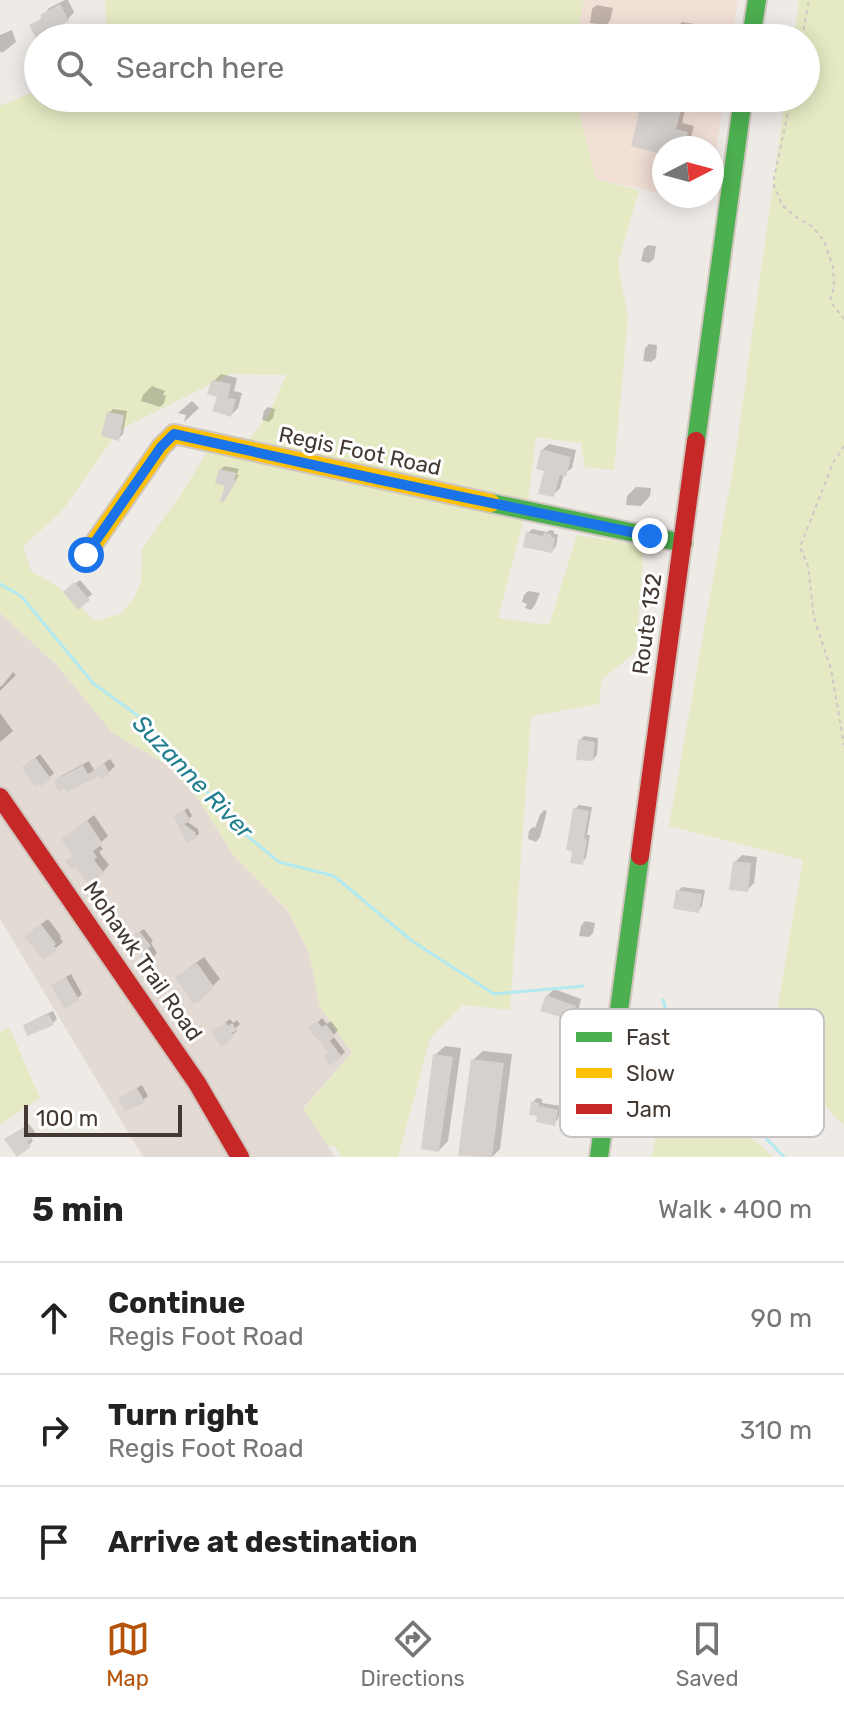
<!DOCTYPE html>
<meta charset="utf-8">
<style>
:root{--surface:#fff;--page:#f6f6f6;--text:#222;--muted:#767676;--line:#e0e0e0;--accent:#b45309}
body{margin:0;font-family:Rubik,sans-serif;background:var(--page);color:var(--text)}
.compass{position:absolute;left:652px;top:136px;width:72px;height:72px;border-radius:50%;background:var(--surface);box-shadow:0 4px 20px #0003;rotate:84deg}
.scale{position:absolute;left:24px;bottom:20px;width:158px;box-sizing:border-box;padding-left:8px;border:4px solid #443832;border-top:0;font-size:22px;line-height:28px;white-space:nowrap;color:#443832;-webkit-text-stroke:6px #fff;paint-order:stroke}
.stop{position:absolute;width:24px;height:24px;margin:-18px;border:6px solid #1a73e8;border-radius:50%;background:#fff}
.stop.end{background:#1a73e8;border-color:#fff;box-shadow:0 2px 8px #0008}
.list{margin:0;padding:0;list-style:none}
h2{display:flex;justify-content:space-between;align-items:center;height:104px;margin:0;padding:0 32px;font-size:34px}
h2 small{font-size:26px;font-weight:400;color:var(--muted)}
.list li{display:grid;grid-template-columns:52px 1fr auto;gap:24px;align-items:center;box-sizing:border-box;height:112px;padding:0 32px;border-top:2px solid var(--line)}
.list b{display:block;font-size:30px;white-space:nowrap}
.list p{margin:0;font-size:26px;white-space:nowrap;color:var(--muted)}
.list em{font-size:26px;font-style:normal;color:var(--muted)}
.icon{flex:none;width:44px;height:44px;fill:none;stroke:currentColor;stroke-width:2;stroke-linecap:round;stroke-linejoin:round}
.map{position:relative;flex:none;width:844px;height:1157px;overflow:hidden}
.search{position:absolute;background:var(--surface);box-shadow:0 4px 20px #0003;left:24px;right:24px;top:24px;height:88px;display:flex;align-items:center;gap:20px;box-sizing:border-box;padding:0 28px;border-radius:44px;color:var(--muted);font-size:30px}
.sheet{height:440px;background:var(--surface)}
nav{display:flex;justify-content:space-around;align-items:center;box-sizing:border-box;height:112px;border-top:2px solid var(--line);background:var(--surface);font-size:22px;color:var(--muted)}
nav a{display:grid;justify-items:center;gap:4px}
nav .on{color:var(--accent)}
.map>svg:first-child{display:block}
.residential{fill:#e3dad3}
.commercial{fill:#f2e0d7}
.green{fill:#e6eac4;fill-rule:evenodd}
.shadow{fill:#0003}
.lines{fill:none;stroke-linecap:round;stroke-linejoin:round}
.stream{stroke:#b3e9f0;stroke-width:3}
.building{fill:#d6d1cd}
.fast-casing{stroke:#d0c6be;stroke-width:22}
.slow-casing{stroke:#d0c6be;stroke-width:22}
.jam-casing{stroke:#d0c6be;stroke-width:22}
.path{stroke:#cdc8c6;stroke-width:2;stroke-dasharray:4 4;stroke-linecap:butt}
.fast{stroke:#4caf50;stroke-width:18}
.slow{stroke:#ffc107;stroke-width:18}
.jam{stroke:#c62828;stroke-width:18}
.route{stroke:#1a73e8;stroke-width:10}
.labels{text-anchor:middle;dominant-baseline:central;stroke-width:6;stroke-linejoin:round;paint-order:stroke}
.street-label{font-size:22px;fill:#443832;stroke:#fff}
.water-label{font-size:24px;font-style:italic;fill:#217e8c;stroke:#fff}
.key{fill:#fff;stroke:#c7c3c2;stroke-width:2}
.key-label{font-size:22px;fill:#443832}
</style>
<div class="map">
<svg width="844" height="1157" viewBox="0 0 844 1157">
<rect width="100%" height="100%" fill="#eeeae6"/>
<path class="residential" d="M0,613l57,52 55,67 55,33 28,29 39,62 54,55 21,42 11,54 32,46 -49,55 32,49h-192l-143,-238z"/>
<path class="commercial" d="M584,0h154l-6,38h-156z
M575,98h149l-12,83v-33h-48v46l-68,-15z"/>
<path class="green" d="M105,0h479l-8,38h-469z
M799,0h45v1126l-38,-41 -13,3 -37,-20 -11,-42 32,-16 26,-150 -134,-34 67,-375 49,-353h21v-60h-12z
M38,90v8h537l21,81 43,11 -21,73 10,55 -14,152 -29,-3 -4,-24 -45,-6 -8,66 -30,115 51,7 28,-90 67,11 -8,106 -34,27 -3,25 -68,12 -21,294 -48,-5 -32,34 -32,118h-57l-6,-11h-7l-25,-37 49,-56 -32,-46 -11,-54 -21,-42 -54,-55 -39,-62 -28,-29 -55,-33 -55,-67 -57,-52v-507zM231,374l55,1 -17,39 -23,29 -37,6 -28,45 -39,55 -1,33 -8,18 -13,14 -25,7 -37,-34 -27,-16 -8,-25 38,-34 58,-82z
M9,1027l31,71 -40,27v-93z
M687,1083l78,66 7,8h-120l12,-60z"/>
<path class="shadow" d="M65,0h3l6,12 -6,7 -36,7 11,-9 6,-9z
M597,5l16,3 -3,13 -4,4 -16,-2 2,-14z
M682,22l36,6 -2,10h-41l1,-9z
M12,30l4,12 -14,11 -2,-2v-16z
M641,98h47l-6,25 12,3 -6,22h-24v5l-22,-41z
M648,245l8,1 -2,13 -5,4 -8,-2 3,-12z
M649,344l8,1 -1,13 -5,4 -8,-1 2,-13z
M221,374l16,4 -3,13 8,2 -4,15 -7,7 -11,-19 -6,-15z
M152,386l13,5 -2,4 3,1 -2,7 -4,4 -19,-6 2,-6z
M192,401l7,7 -15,14 2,-7 -8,-2z
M268,407l7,2 -2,9 -4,4 -7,-2 2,-9z
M113,409l14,2 -4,23 -4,4 -10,-25z
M549,444l27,6 -4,18 -8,6 -4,14 -7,7 -11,-45z
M225,466l14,3 -2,5 2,1 -12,21v-12l-7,-14z
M636,487l15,1 -1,8 -9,10 -15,-1 1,-9z
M532,529l15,3 3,-2 4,1v3h4l-2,12 -4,5 -24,-18z
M80,580l12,14 -14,13 -13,-15z
M528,591l12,2 -5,12 -4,5 -6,-2 2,-4 -5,-2 2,-7z
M13,672l3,3 -16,16v-6l1,2z
M0,713l13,18 -13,11z
M584,736l14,2 -1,17 -4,4 -13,-19z
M40,754l14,19 -4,4 -21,-14z
M110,759l5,7 -6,6 -53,10 5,-6 28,-15 5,9z
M579,805l13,2 -5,28h3l-4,23 -4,4 -7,-53z
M188,808l4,8 -6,5 12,8 1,5 -11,7 -10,-27z
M544,810l3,1 -7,26 -4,5 -8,-3 1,-8 4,-4 2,1 5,-13z
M94,815l14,21 -9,8 4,5 -4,3 10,13 -6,7 -29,-17 -11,-16z
M742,855l15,2 -3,26 -7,7 -12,-28z
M682,887l23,3 -3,16 -4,5 -20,-20z
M48,919l13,17 -1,2 3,4 -7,6 -23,-18z
M585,921l10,2 -2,10 -4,4 -10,-1 2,-10z
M144,929l9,12 -2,2 6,10 -4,4 -20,-21z
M204,957l16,22 -22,21 -21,-23z
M71,974l11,20 -4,4 -20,-16z
M554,989l27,10 -3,12 -7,7 -24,-22z
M53,1011l4,8 -4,4 -28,3 5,-4z
M322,1018l5,6 4,-3 7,9 -5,6 12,16 -4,4 -30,-27z
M230,1019l3,4 4,-3 3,4 -5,5 2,2 -6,5 -17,-5z
M445,1046l16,2 -13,93 -9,9 -4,-95z
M483,1051l29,3 -12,95 -8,8 -32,-3 13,-94z
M142,1085l6,11 -5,4 -23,-2z
M537,1098l5,1v4l19,3 -3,13 -4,4 -15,-9 -6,-12z
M29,1124l6,8 -5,5 3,4 -4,4 -18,-9z"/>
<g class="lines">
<path class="stream" d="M0,584l21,12 72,87 48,35 65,72 23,31 50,41 55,14 78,65 82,53 89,-8
M663,1000l18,59 21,13 82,85"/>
</g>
<path class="building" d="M60,4l9,17 -33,17 -7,-13 13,-6 -2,-4z
M639,98h45l-8,31 12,3 -4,16h-20v7l-33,-9 8,-33 -4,-1z
M212,380l19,4 -3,14 8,1 -5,18 -19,-6 5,-14 -10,-3z
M107,412l17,3 -5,26 -18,-5z
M541,449l30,8 -5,20 -6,-2 -6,22 -16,-3 6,-23 -8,-2z
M219,469l18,4 -3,6 3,1 -14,23 -3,-2 5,-15 -10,-3z
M526,532l17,4 1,-3 7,1v3l4,1 -3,15 -29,-6z
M74,582l16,18 -12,10 -15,-18z
M578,739l17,3 -2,19 -17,-1z
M35,757l16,22 -10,7 -2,-2 -5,3 -12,-20z
M104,763l6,11 -8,5 -3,-3 -32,16 -2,-3 -6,3 -6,-11 30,-16 5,9z
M573,808l16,3 -5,27 3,1 -4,26 -13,-2 2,-12 -6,-1z
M184,810l7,11 -7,3 11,8 2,6 -10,5 -14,-27z
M87,820l16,24 -10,7 4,6 -3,3 10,13 -15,12 -13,-18 -4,3 -7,-9 8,-5 -12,-17z
M733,861l18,2 -3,29 -19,-2z
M676,890l26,4 -3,19 -26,-4z
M41,924l15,20 -2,2 3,4 -13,10 -20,-23z
M139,931l12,15 -3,2 6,10 -8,5 -15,-27z
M197,963l17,24 -15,15 -6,2 -18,-27z
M66,977l13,23 -15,9 -13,-24z
M546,995l30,11 -5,14 -31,-9z
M49,1014l5,11 -27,11 -4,-11z
M317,1021l5,6 4,-3 9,12 -5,5 12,16 -12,9 -7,-10 5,-4 -20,-24z
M226,1022l2,4 4,-3 5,7 -5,3 2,3 -6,5 1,2 -8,4 -10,-16z
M433,1054l20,3 -14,95 -18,-3z
M471,1059l33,4 -12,94 -34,-1z
M137,1088l8,14 -20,10 -7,-14z
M531,1101l8,2v3l19,4 -3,16 -19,-4 1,-6 -8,-1z
M24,1127l8,11 -5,4 4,5 -14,10 -13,-18z"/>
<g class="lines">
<defs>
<path id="fast" d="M751,38l6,-38
M696,441l47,-343
M491,503l192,40
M599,1157l41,-301"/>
<path id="slow" d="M86,555l75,-108 13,-13 317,69"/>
<path id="jam" d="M0,797l197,286 43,74
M640,856l56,-415"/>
</defs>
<use href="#fast" class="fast-casing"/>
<use href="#slow" class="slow-casing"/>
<use href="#jam" class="jam-casing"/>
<path class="path" d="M802,38l7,-38
M791,98l-18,85 9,22 14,12 17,10 11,14 9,26 1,19 -4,15 14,18
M844,446l-11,17 -33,84 8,19 6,52 17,51 13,76"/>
<use href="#fast" class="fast"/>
<use href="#slow" class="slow"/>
<use href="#jam" class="jam"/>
</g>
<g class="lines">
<path class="route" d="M86,555l75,-108 13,-13 207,46 269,56"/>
</g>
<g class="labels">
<g class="street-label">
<text transform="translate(360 451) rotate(12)">Regis Foot Road</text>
<text transform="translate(647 624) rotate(-82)">Route 132</text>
<text transform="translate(143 961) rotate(55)">Mohawk Trail Road</text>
</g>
<g class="water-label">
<text transform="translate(193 777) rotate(46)">Suzanne River</text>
</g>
</g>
<rect x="560" y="1009" width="264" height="128" rx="12" class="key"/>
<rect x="576" y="1032" width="36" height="10" fill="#4caf50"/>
<rect x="576" y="1068" width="36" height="10" fill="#ffc107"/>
<rect x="576" y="1104" width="36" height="10" fill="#c62828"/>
<g class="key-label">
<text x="626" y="1045">Fast</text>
<text x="626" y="1081">Slow</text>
<text x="626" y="1117">Jam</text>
</g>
</svg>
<svg class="compass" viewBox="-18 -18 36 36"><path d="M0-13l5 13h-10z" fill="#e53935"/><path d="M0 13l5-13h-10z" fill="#767676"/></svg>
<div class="scale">100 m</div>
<div class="stop" style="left:86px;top:555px"></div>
<div class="stop end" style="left:650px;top:536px"></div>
<div class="search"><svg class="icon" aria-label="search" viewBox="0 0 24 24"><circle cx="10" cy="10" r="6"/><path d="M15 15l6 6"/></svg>Search here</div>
</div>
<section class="sheet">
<h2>5 min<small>Walk · 400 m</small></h2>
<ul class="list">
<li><svg class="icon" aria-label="ahead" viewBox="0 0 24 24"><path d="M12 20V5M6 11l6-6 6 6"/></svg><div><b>Continue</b><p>Regis Foot Road</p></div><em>90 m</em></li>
<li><svg class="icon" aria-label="right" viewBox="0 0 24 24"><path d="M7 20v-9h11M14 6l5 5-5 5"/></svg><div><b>Turn right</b><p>Regis Foot Road</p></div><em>310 m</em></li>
<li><svg class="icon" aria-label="arrive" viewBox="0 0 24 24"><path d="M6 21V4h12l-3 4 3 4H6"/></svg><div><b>Arrive at destination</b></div></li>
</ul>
</section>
<nav>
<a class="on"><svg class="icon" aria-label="map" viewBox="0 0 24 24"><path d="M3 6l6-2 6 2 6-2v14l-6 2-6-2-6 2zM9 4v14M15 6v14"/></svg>Map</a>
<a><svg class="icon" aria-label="directions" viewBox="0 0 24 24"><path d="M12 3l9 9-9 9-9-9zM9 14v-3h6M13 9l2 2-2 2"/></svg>Directions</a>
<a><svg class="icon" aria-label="saved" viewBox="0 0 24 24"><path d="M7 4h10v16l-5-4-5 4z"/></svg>Saved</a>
</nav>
